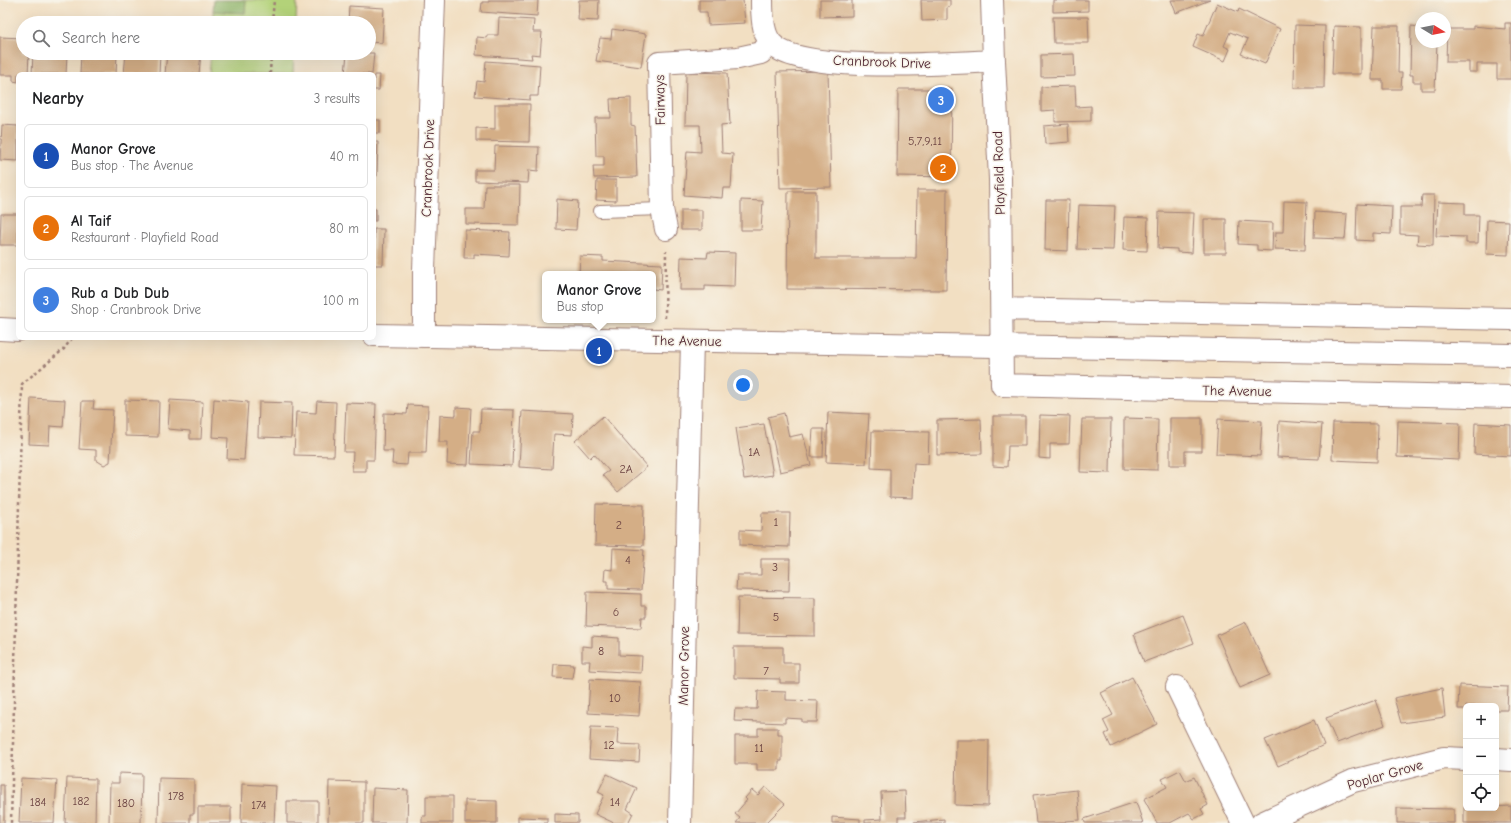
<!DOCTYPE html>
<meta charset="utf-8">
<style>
:root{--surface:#fff;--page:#f6f6f6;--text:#202124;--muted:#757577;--line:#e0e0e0;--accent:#ea580c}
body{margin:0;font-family:"Comic Neue",sans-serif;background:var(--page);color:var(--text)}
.controls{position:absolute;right:12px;bottom:12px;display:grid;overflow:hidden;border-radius:6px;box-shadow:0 4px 16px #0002}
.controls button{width:36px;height:36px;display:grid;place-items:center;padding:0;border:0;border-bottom:1px solid var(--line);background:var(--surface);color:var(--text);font:20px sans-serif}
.compass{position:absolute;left:1415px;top:12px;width:36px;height:36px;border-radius:50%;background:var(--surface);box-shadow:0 4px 16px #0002;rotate:100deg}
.you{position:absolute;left:743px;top:385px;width:14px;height:14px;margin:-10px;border:3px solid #fff;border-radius:50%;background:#1a73e8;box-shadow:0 0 0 6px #1a73e833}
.badge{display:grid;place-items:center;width:26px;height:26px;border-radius:50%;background:var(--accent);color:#fff;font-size:13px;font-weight:700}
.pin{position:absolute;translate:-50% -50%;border:2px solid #fff;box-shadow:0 1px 4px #0006}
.popup{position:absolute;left:542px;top:271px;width:114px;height:52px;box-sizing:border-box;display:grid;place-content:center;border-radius:6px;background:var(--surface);filter:drop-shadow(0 1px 3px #0005);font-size:13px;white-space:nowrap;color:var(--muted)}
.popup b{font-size:15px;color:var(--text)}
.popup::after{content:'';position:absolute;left:50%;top:100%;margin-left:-8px;border:8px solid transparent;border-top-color:var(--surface)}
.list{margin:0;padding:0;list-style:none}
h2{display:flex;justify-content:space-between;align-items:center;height:52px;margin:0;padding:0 16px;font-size:17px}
h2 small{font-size:13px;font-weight:400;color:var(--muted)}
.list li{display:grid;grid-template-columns:26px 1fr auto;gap:12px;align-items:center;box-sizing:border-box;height:64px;margin:0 8px 8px;padding:0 8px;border:1px solid var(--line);border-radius:6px}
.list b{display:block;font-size:15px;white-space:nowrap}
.list p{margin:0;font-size:13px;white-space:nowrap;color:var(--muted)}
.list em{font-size:13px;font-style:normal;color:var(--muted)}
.icon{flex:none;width:22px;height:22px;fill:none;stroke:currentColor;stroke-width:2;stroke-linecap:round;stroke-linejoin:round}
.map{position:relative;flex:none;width:1511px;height:823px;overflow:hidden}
.search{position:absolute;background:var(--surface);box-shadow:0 4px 16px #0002;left:16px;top:16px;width:360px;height:44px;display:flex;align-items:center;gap:10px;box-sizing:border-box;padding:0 14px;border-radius:22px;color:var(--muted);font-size:15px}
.panel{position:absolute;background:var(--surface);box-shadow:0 4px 16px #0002;left:16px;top:72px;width:360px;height:268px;border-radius:6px}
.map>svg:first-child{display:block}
.green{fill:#b3d279;stroke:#7e7852}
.forest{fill:#8eb469;stroke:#6c6a4a}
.building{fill:#d4ae86}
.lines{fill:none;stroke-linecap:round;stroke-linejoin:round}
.service-casing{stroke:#9e7f76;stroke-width:14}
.minor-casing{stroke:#9e7f76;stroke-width:24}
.tertiary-casing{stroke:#9e7f76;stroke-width:24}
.path{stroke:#9e7f76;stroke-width:2.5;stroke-dasharray:3 3;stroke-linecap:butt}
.service{stroke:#fff;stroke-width:12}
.minor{stroke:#fff;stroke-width:22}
.tertiary{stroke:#fff;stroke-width:22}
.labels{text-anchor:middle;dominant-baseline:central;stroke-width:3;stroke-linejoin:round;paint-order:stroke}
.number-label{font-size:12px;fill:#6c4342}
.street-label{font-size:14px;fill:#4a1f2b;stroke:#f7f3e8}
</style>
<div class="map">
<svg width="1511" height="823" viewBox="0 0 1511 823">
<rect width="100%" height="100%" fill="#f7f3e8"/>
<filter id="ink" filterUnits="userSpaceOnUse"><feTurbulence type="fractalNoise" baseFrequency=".025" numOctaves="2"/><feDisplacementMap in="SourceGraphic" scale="8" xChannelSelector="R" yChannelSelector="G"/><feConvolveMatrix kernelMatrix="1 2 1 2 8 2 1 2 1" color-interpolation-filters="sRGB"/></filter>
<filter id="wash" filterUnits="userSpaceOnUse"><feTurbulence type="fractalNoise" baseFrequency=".012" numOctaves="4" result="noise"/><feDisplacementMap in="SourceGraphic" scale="16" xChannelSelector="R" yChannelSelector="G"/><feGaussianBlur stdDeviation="0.9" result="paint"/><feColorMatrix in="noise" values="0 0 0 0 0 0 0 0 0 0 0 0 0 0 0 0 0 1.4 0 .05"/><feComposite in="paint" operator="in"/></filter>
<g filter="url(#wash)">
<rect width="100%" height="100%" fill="#f2dfc2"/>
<path class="green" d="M246,0h51l-1,23h-83v-12l32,2z
M211,53h83l-1,21h-84z"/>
<path class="forest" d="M214,0h32l-1,13 -32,-2z"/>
<g id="blocks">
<path class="building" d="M489,0h49l-1,16 -56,-4 1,-10h7z
M579,0h20l-1,21 -20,-1z
M699,0h44l2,23 -37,2 -1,-13h-8z
M820,0h32v16l-32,1z
M921,0h29v6l-3,1v13l-25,1z
M1053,0h35v11l-35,1z
M1171,0h39l-34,13z
M1217,3l21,9 1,-3 41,20 -15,35 -24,-10 7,-15 -18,-7 -6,14 6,3 -5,12 -32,-14 5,-13 5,2z
M349,6l35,2 -2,35 -13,-1v-19h-21z
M1053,17h35l1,26h-35z
M499,18l35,2 -1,12h9l-2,23 -9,-1 1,5 -56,-4 1,-18 10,1v-3h11z
M1505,23h6v56h-14v-15h-20v8h-8v-10h-23l1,-33h26v-3l32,3z
M1295,25l30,1 -1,62h-30z
M1334,26l27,1v47h-29z
M1374,26h25l-1,47h4l-1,16h-18v-9h-11z
M1411,26l10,1v15h16l-2,48h-14v-8h-8v-7h-3z
M612,29l34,5 -5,33 -45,-6 4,-23 11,1z
M0,37l23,1v15h6l-1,21h-10v8l-5,-1v-6h-13z
M33,53h34l-1,21h-34z
M81,53h36l-1,21h-36z
M126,53h34l-1,21h-35z
M167,53h34l-2,21h-34z
M347,53h27l-2,21h-27z
M1074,54l1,22 -34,1v-22z
M486,61l54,4 -2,31h-8v4l-55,-4 2,-15 7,1z
M828,71l3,116 -51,1 -3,-116z
M686,72l41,1 3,51 -9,1 1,28 11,1 -2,34h-8l-1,10 -38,-3 3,-44 14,1 -1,-27h-15z
M374,75h6l-1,15h-5z
M1075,86l1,21 15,-1v15l-36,1v-12l-14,1v-24z
M898,89h54l-1,88 -54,-1z
M631,98v27l4,1 2,51 -43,1 -1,-12h11v-10h-8l-1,-38h16l-1,-19z
M495,104h35l-1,38 -53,-1v-13l19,1z
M374,120h6v13h-6z
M1068,124l1,18 -24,2 -1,-18z
M2,125l16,1v35l-18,-1z
M374,142h4l-1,34h-3z
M495,146l44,1 -1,24 -9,-1 -1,13 -53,-2v-11h19z
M597,180h19v21l-20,-1z
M485,185h35l-1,40 -53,-1v-15h18z
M917,190h30l-1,100 -159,-1 1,-98h28v67h100z
M1422,195h12l-1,50 -16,-1 1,-9 -18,-1v-27h21z
M557,199l21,2 -2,29 -20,-1z
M741,200l22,1 -2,29h-20z
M1046,200h23l-1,51 -23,-1z
M1284,201l23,1 -2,48 -30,-1 1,-17h7z
M1438,202l27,1v12h14l-1,28h-12v-6l-30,-1z
M1357,204l35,2 -1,28 -18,-1v8l-17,-1z
M1079,205l36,1 -2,44 -36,-1z
M374,209h2v12h-2z
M681,210h21v20h-21z
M1159,212l35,1 -2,40 -15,-1v-3l-19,-1z
M1315,212l32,2 -2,25 -31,-1z
M1,214h17v31h-18z
M1124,217l24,1 -1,33 -24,-1z
M1204,219h22v34h-22z
M1487,220l22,1 -1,34 -22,-1z
M1239,221l34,2 -1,28 -15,-1v-5l-19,-1z
M374,229h10l-1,36h-9z
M465,230l45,2 -1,24 -35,-2v4h-10z
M708,252l27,1 -1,34 -29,-1v4h-25l1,-33 26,1z
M580,256l23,1v4l59,3 -1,26 -8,-1v-15h-74z
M31,398l34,2 -2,27 -13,-1 -1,19 -20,-1z
M214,399l34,3 -4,58 -17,-1 1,-21 -16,-1z
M125,400l34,1 -1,36 -33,-1z
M170,400l33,2 -2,37h-11v-8l-22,-2z
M82,401h12l-1,8 20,1 -3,52 -6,3 -8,-5v-10l-17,-1z
M317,401l19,1 -2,54 -40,-1 2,-43 20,1z
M259,402l33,1 -1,35 -33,-1z
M346,403l30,1 -2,56h-8v11h-14l1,-19h-9z
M408,405l20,1 -2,47h-18l-1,12 -15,-1 1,-13h-10l1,-38 23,1z
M456,407l15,1 -3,57 -21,-1 1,-22h-9l1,-27 16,1z
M481,409l33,1 -2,56 -41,-2 2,-33h7z
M522,411l51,3 -1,21 -18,-1 -2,35 -33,-2z
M828,412l41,2 -3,50 -40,-2z
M784,413l5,24 14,-3 8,31 -31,7 -12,-55z
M1040,415l30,1 -1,28h-19v15l-11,-1z
M603,416l44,51 -29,25 -15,-17 6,-4 -15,-17 -4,4 -15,-17z
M993,416h32v30h-17l-1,21 -14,-1z
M1124,418l34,1 -1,51 -33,-1z
M1170,418h32v33h-17v14h-15z
M981,419l1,35 -45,1v-35z
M1082,419h29l-1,54 -30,-1z
M1218,419l44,2 -2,35 -44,-2z
M1279,421l43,3 -3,35 -42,-2z
M1398,421l62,2 -1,37 -62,-3z
M1333,423l45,1 -1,38 -45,-2z
M1475,423l36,2v31l-37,-2z
M764,424l9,51 -29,4 -8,-51z
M813,429h11l-1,28h-12z
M872,431l57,1 -1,32 -14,-1 -1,35 -23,-1v-28l-19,-1z
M596,504l48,1 -1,41 -48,-1z
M762,513h28l-1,34 -49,-2v-15l21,1z
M613,548l31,2 -3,40 -33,-1v-8h-4l1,-12 7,1z
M761,559h29l-1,32 -53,-1 1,-15h24z
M587,592l54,2v12h5v11h-4l-1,11 -55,-2z
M738,597l77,1v38l-78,-1z
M1183,615l11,28 -50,19 -10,-28z
M1246,622l24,53 -30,13 -23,-53z
M592,636l27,2v17l23,1 -1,17 -52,-3 1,-9h-8v-15l10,1z
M734,647h49v16h16v20h-19v-4l-46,-1z
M554,664l20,1 -2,13 -19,-1z
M1132,677l25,47 -46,23 -6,-13 4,-2 -6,-12 10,-5 -12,-22z
M590,679l51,3 -2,34 -51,-3z
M1459,685l49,2 -1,23h-11v-4h-30v3h-8z
M1442,688l3,29 -44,6 -7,-25z
M758,691l28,1v8l32,1 -1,21h-15v-3l-17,-1v5l-51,-2 1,-12h22z
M1376,700l9,25 -48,18 -11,-25z
M1314,720l10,25 -46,21 -13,-26z
M591,727l27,1 -1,16 23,1 -1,17 -50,-3z
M758,728h20v6h4v27h-3v9h-22v-6h-22v-28h23z
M956,740h33l-1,66 -33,-1z
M1180,770l6,11 8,-4 14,28 -7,4 3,5 -10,5 -5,-6 -19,10h-13l-13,-24 23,-12 -5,-8z
M119,773l23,1 -1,49h-32l1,-40h9z
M607,774l30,14 -10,21 6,4 -5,10h-14l-19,-9 9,-19 -6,-3z
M21,778l36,2 -3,43h-35z
M67,778l29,1 -1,44h-30z
M159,778l35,1v35h-4v9h-32z
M329,781l35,1v41h-36z
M242,784l34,2 -2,37h-33z
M0,785h4v38h-4z
M765,787l20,17 -19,19h-30l4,-5 -5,-4 12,-14 -2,-2 7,-8 6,5z
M373,788l35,2 -1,33h-35z
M1077,790l3,30 -15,1v2h-29l-3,-28z
M905,791l1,26h-8v6h-33v-3l17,-1 -1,-27z
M426,796h27v27h-31v-7h4z
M465,800l32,1v22h-32z
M287,801h31v22h-31z
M1136,802l7,21h-58l-1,-4z
M1464,806l2,2 45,-2v17h-47z
M198,807h33v16h-33z
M1397,808l57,1v14h-57z
M555,814l23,1v8h-23z
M518,817l29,1v5h-29z
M832,817l28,2v4h-28z
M944,819v4h-30v-1z"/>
</g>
</g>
<g filter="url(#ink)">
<use href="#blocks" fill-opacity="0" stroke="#9e7f76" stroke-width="1"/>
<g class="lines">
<defs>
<path id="service" d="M600,211l62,-2"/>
<path id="minor" d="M762,0c0,13 0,34 10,44 28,30 178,19 222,17
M992,0l2,61 6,118 2,206 509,12
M666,229l-4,-20 -3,-146 79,-5 23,-5 9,-10
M1002,309l509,10
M424,336v-66l10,-270
M1177,687l66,136
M1496,759l15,1
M680,823l12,-482
M1262,823l91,-42 91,-23 22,1"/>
<path id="tertiary" d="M0,329l18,1
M374,335l1137,20"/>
</defs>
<use href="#service" class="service-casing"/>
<use href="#minor" class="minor-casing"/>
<use href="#tertiary" class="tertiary-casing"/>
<path class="path" d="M272,23l2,-23
M270,74l1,-21
M665,318l1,-67
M11,823l11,-439 42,-35 8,-11"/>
<use href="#service" class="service"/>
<use href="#minor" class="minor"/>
<use href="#tertiary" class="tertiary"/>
</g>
</g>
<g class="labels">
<g class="number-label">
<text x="925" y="141">5,7,9,11</text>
<text x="754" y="452">1A</text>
<text x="626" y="469">2A</text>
<text x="776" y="522">1</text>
<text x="619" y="525">2</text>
<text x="628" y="560">4</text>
<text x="775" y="567">3</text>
<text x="616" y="612">6</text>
<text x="776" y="617">5</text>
<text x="601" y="651">8</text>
<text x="766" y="671">7</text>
<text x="615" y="698">10</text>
<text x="609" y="745">12</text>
<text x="759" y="748">11</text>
<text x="176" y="796">178</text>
<text x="81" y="801">182</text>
<text x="38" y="802">184</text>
<text x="615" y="802">14</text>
<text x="126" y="803">180</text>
<text x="259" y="805">174</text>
</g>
<g class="street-label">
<text transform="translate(882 62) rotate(2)">Cranbrook Drive</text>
<text transform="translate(660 100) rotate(-91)">Fairways</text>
<text transform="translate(428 168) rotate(-88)">Cranbrook Drive</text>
<text transform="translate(999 173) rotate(-92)">Playfield Road</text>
<text transform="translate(687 341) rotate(1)">The Avenue</text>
<text transform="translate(1237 391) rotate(1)">The Avenue</text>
<text transform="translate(684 666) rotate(-89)">Manor Grove</text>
<text transform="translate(1385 775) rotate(-16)">Poplar Grove</text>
</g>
</g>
</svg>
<div class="controls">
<button>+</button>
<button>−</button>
<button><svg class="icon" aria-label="locate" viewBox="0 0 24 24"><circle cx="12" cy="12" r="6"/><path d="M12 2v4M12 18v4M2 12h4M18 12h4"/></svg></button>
</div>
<svg class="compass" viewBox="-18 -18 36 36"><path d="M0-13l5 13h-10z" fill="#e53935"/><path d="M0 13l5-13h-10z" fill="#757577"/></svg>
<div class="you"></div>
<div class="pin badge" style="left:599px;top:351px;background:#1a4fb4">1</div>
<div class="popup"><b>Manor Grove</b>Bus stop</div>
<div class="pin badge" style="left:943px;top:168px;background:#e8710a">2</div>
<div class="pin badge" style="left:941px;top:100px;background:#3f7fe0">3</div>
<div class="search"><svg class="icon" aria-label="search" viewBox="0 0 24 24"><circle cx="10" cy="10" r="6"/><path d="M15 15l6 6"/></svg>Search here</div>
<section class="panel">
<h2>Nearby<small>3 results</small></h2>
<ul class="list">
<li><span class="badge" style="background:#1a4fb4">1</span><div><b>Manor Grove</b><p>Bus stop · The Avenue</p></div><em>40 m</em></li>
<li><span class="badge" style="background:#e8710a">2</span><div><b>Al Taif</b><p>Restaurant · Playfield Road</p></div><em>80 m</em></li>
<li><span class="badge" style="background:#3f7fe0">3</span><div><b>Rub a Dub Dub</b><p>Shop · Cranbrook Drive</p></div><em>100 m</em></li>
</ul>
</section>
</div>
